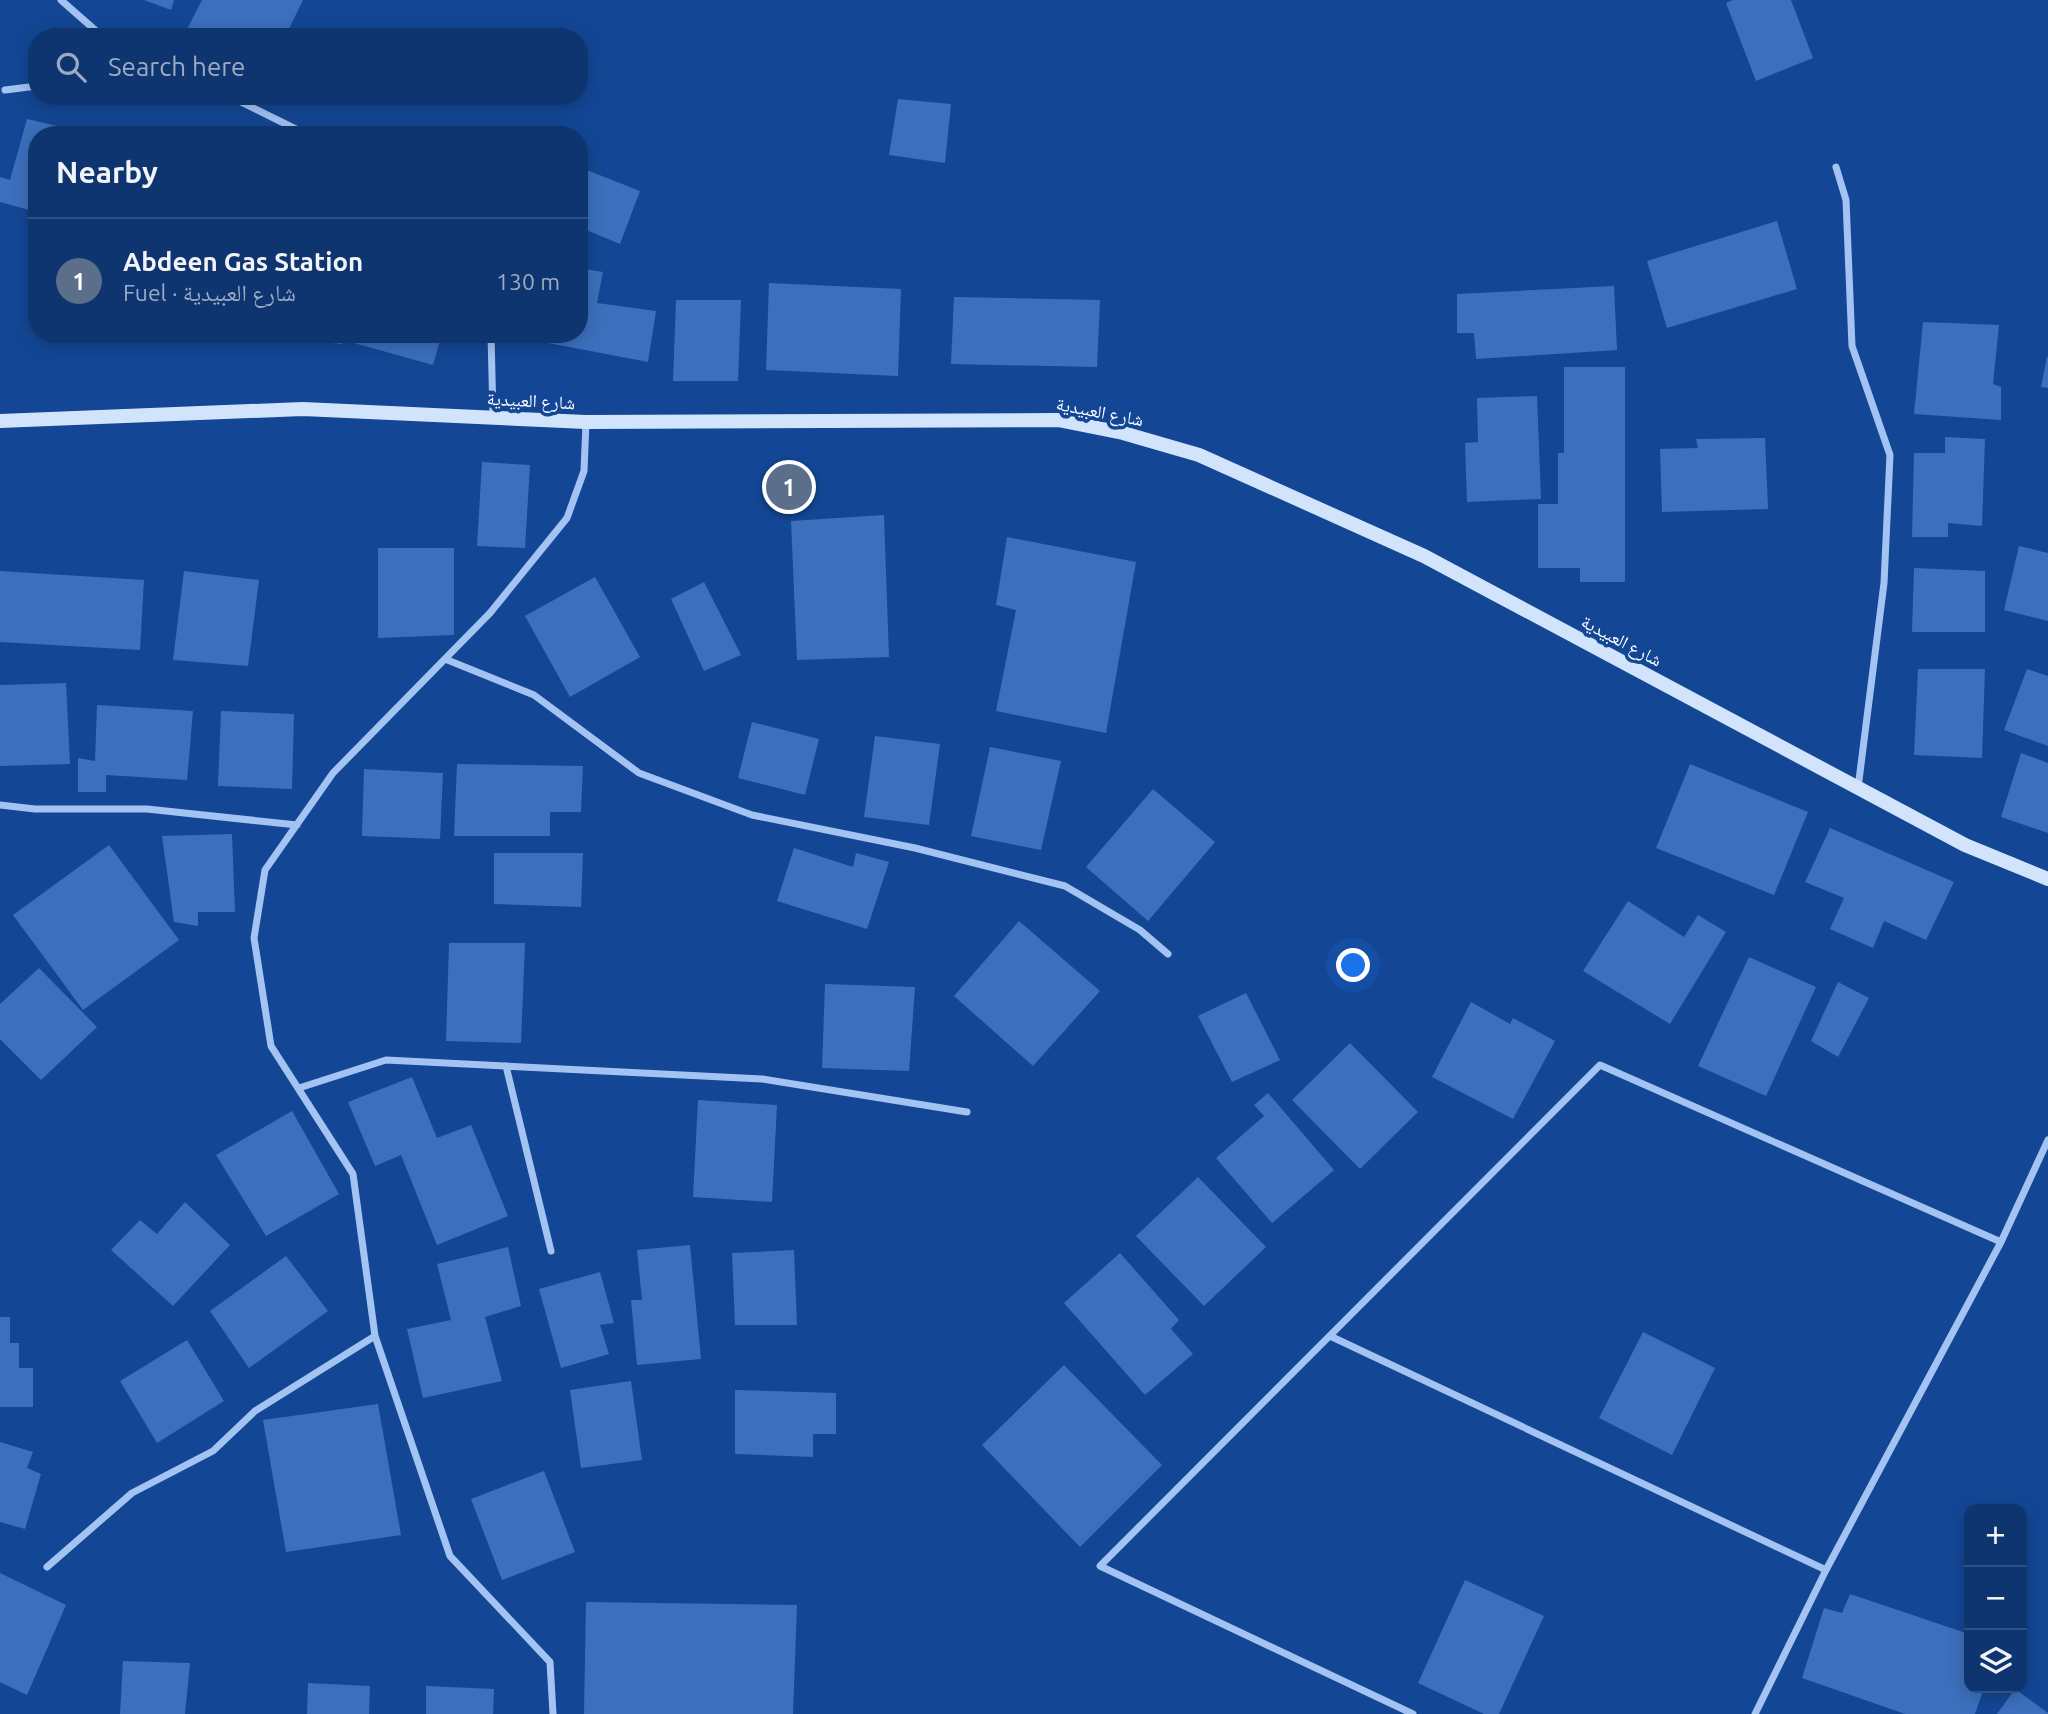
<!DOCTYPE html>
<meta charset="utf-8">
<style>
:root{--surface:#0e3570;--page:#1c4078;--text:#f1f3f6;--muted:#9babc3;--line:#2e5083;--accent:#ffd964}
body{margin:0;font-family:Ubuntu,"Noto Naskh Arabic",sans-serif;background:var(--page);color:var(--text)}
.controls{position:absolute;right:21px;bottom:21px;display:grid;overflow:hidden;border-radius:14px;box-shadow:0 4px 18px #0003}
.controls button{width:63px;height:63px;display:grid;place-items:center;padding:0;border:0;border-bottom:2px solid var(--line);background:var(--surface);color:var(--text);font:35px sans-serif}
.you{position:absolute;left:1354px;top:966px;width:24px;height:24px;margin:-18px;border:5px solid #fff;border-radius:50%;background:#1a73e8;box-shadow:0 0 0 10px #1a73e833}
.badge{display:grid;place-items:center;width:46px;height:46px;border-radius:50%;background:var(--accent);color:#fff;font-size:23px;font-weight:700}
.pin{position:absolute;translate:-50% -50%;border:4px solid #fff;box-shadow:0 2px 7px #0006}
.list{margin:0;padding:0;list-style:none}
h2{display:flex;justify-content:space-between;align-items:center;height:91px;margin:0;padding:0 28px;font-size:30px}
h2 small{font-size:23px;font-weight:400;color:var(--muted)}
.list li{display:grid;grid-template-columns:46px 1fr auto;gap:21px;align-items:center;box-sizing:border-box;height:126px;padding:0 28px;border-top:2px solid var(--line)}
.list b{display:block;font-size:26px;white-space:nowrap}
.list p{margin:0;font-size:23px;white-space:nowrap;color:var(--muted)}
.list em{font-size:23px;font-style:normal;color:var(--muted)}
.icon{flex:none;width:38px;height:38px;fill:none;stroke:currentColor;stroke-width:2;stroke-linecap:round;stroke-linejoin:round}
.map{position:relative;flex:none;width:2048px;height:1714px;overflow:hidden}
.search{position:absolute;background:var(--surface);box-shadow:0 4px 18px #0003;left:28px;top:28px;width:560px;height:77px;display:flex;align-items:center;gap:18px;box-sizing:border-box;padding:0 24px;border-radius:28px;color:var(--muted);font-size:26px}
.panel{position:absolute;background:var(--surface);box-shadow:0 4px 18px #0003;left:28px;top:126px;width:560px;height:217px;border-radius:28px}
.map>svg:first-child{display:block}
.building{fill:#3c70bd}
.lines{fill:none;stroke-linecap:round;stroke-linejoin:round}
.minor{stroke:#a3c4f2;stroke-width:7}
.secondary{stroke:#d2e3fc;stroke-width:14}
.labels{text-anchor:middle;dominant-baseline:central;stroke-width:7;stroke-linejoin:round;paint-order:stroke}
.street-label{font-size:18px;fill:#fff;stroke:#134795}
</style>
<div class="map">
<svg width="2048" height="1714" viewBox="0 0 2048 1714">
<rect width="100%" height="100%" fill="#134795"/>
<path class="building" d="M144,0h30l-3,10z
M202,0h101l-18,37h-102z
M1733,0h58l22,58 -57,23 -30,-78z
M898,99l53,5 -6,59 -56,-8z
M27,119l65,15 -55,1v77l-37,-10v-25l10,3z
M579,167l61,24 -20,53 -41,-17z
M1777,221l20,68 -130,39 -20,-67z
M579,268l24,4 -6,31 59,8 -8,51 -121,-23 1,-5h51z
M769,283l132,6 -3,87 -132,-6z
M1614,286l3,64 -141,9 -2,-26h-17v-39z
M954,297l146,3 -3,67 -146,-3z
M676,300h65l-3,81h-65z
M1923,322l76,3 -6,59 8,3v33l-87,-6z
M263,334h80l-1,10 -79,-8z
M344,334h98l-9,31 -90,-25z
M2047,357h1v31l-7,-1z
M1564,367h61v215h-45v-14h-42v-64h20v-51h6z
M1537,396l4,103 -74,3 -2,-59 13,-1 -1,-44z
M1945,437l40,2 -3,87 -34,-3v14h-36l2,-84h31z
M1765,438l3,71 -106,3 -2,-63 38,-1 -2,-9z
M482,462l48,3 -5,83 -48,-2z
M884,515l5,142 -92,3 -6,-139z
M1007,537l129,25 -30,171 -110,-22 20,-101 -20,-5z
M2019,546l29,7v68l-44,-11z
M378,548h76v87l-76,3z
M1914,568l71,3v61h-73z
M0,571l144,9 -4,70 -140,-8z
M184,571l75,9 -11,86 -75,-6z
M595,577l45,80 -70,40 -45,-81z
M704,582l37,73 -37,16 -33,-72z
M1918,669h67l-3,89 -68,-3z
M2027,669l21,7v70l-44,-16z
M66,683l4,81 -70,2v-81z
M97,705l96,6 -6,69 -81,-5v17h-28v-34l17,3z
M221,711l73,3 -2,75 -74,-3z
M752,722l67,17 -14,56 -67,-17z
M875,736l65,8 -11,81 -65,-8z
M990,747l71,14 -20,89 -70,-14z
M2021,753l27,10v70l-47,-16z
M457,764l126,2 -2,46h-31v24h-96z
M1690,764l118,48 -34,83 -118,-47z
M364,769l79,4 -3,66 -78,-3z
M1153,789l62,53 -67,79 -62,-54z
M1830,828l124,54 -28,58 -42,-19 -11,27 -43,-19 14,-31 -39,-16z
M232,834l3,78h-37v14l-24,-4 -12,-86z
M109,845l70,95 -96,70 -70,-95z
M794,848l59,19 3,-14 33,9 -22,67 -90,-28z
M494,853h89l-2,54 -87,-3z
M1628,901l56,36 14,-22 28,17 -56,92 -87,-53z
M1019,921l81,70 -67,75 -79,-70z
M449,943h76l-4,100 -75,-2z
M1749,957l67,30 -50,109 -68,-30z
M39,968l58,59 -56,53 -41,-41v-35z
M1838,982l31,16 -31,59 -27,-16z
M825,984l90,3 -6,84 -87,-3z
M1246,993l34,67 -48,22 -34,-66z
M1471,1002l39,22 3,-6 42,23 -42,78 -81,-42z
M1350,1043l68,69 -58,57 -68,-69z
M412,1077l25,61 34,-13 37,91 -71,29 -36,-90 -26,11 -27,-64z
M1268,1093l66,77 -62,53 -56,-65 48,-42 -10,-11z
M698,1100l79,5 -5,97 -79,-5z
M292,1111l47,83 -73,42 -50,-81z
M1198,1177l68,70 -62,59 -68,-70z
M185,1202l45,43 -57,61 -62,-56 29,-30 17,14z
M690,1245l11,114 -64,6 -6,-65h11l-5,-50z
M508,1247l13,59 -36,11 17,64 -79,17 -16,-69 44,-9 -14,-56z
M794,1250l3,75h-62l-3,-72z
M1120,1253l59,67 -8,9 22,25 -48,41 -81,-92z
M286,1256l42,55 -79,57 -39,-57z
M600,1272l14,51 -14,2 9,29 -48,14 -22,-79z
M0,1317h10v26h9v25h14v39h-33z
M1643,1332l72,36 -43,87 -73,-37z
M187,1340l37,61 -67,42 -37,-62z
M1064,1365l98,100 -82,82 -98,-102z
M631,1381l11,79 -61,8 -11,-78z
M735,1390l101,3v41h-23v23l-78,-3z
M378,1404l23,131 -115,17 -23,-132z
M0,1442l33,10 -6,16 14,6 -16,55 -25,-7z
M544,1471l31,81 -73,28 -31,-81z
M0,1573l66,32 -39,90 -27,-13z
M1465,1580l79,36 -45,98h-15l-66,-31z
M1850,1594l119,40v54h15l-9,26h-70l-103,-36 22,-70 18,5z
M586,1602l211,3 -4,109h-209z
M123,1661l67,2 -5,51h-65z
M308,1683l62,3 -1,28h-62z
M426,1686l68,3 -1,25h-67z
M2015,1689l33,24v1h-51z"/>
<g class="lines">
<path class="minor" d="M61,0l42,37
M5,90l32,-4
M229,96l79,39
M1836,167l10,33 6,146 38,109 -6,128 -26,205
M491,334l2,83
M445,659l89,36 105,78 113,42 163,33 150,38 75,44 28,24
M0,805l35,4h112l150,16
M506,1066l45,185
M299,1088l87,-28 376,19 205,33
M1330,1336l496,234
M47,1567l85,-74 81,-42 42,-40 120,-75
M553,1714l-3,-52 -100,-106 -75,-220 -22,-162 -82,-128 -17,-108 11,-68 68,-97 157,-160 77,-95 17,-47 2,-49
M1413,1714l-313,-148 500,-501 401,177
M1755,1714l71,-144 175,-328 47,-102"/>
<path class="secondary" d="M0,421l303,-12 283,13 472,-2 65,13 76,22 225,101 541,289 83,34"/>
</g>
<g class="labels">
<g class="street-label">
<text transform="translate(531 400) rotate(3)">شارع العبيدية</text>
<text transform="translate(1100 411) rotate(11)">شارع العبيدية</text>
<text transform="translate(1622 640) rotate(28)">شارع العبيدية</text>
</g>
</g>
</svg>
<div class="controls">
<button>+</button>
<button>−</button>
<button><svg class="icon" aria-label="layers" viewBox="0 0 24 24"><path d="M12 4l9 5-9 5-9-5zM3 14l9 5 9-5"/></svg></button>
</div>
<div class="you"></div>
<div class="pin badge" style="left:789px;top:487px;background:#5c6f8a">1</div>
<div class="search"><svg class="icon" aria-label="search" viewBox="0 0 24 24"><circle cx="10" cy="10" r="6"/><path d="M15 15l6 6"/></svg>Search here</div>
<section class="panel">
<h2>Nearby<small></small></h2>
<ul class="list">
<li><span class="badge" style="background:#5c6f8a">1</span><div><b>Abdeen Gas Station</b><p>Fuel · شارع العبيدية</p></div><em>130 m</em></li>
</ul>
</section>
</div>
